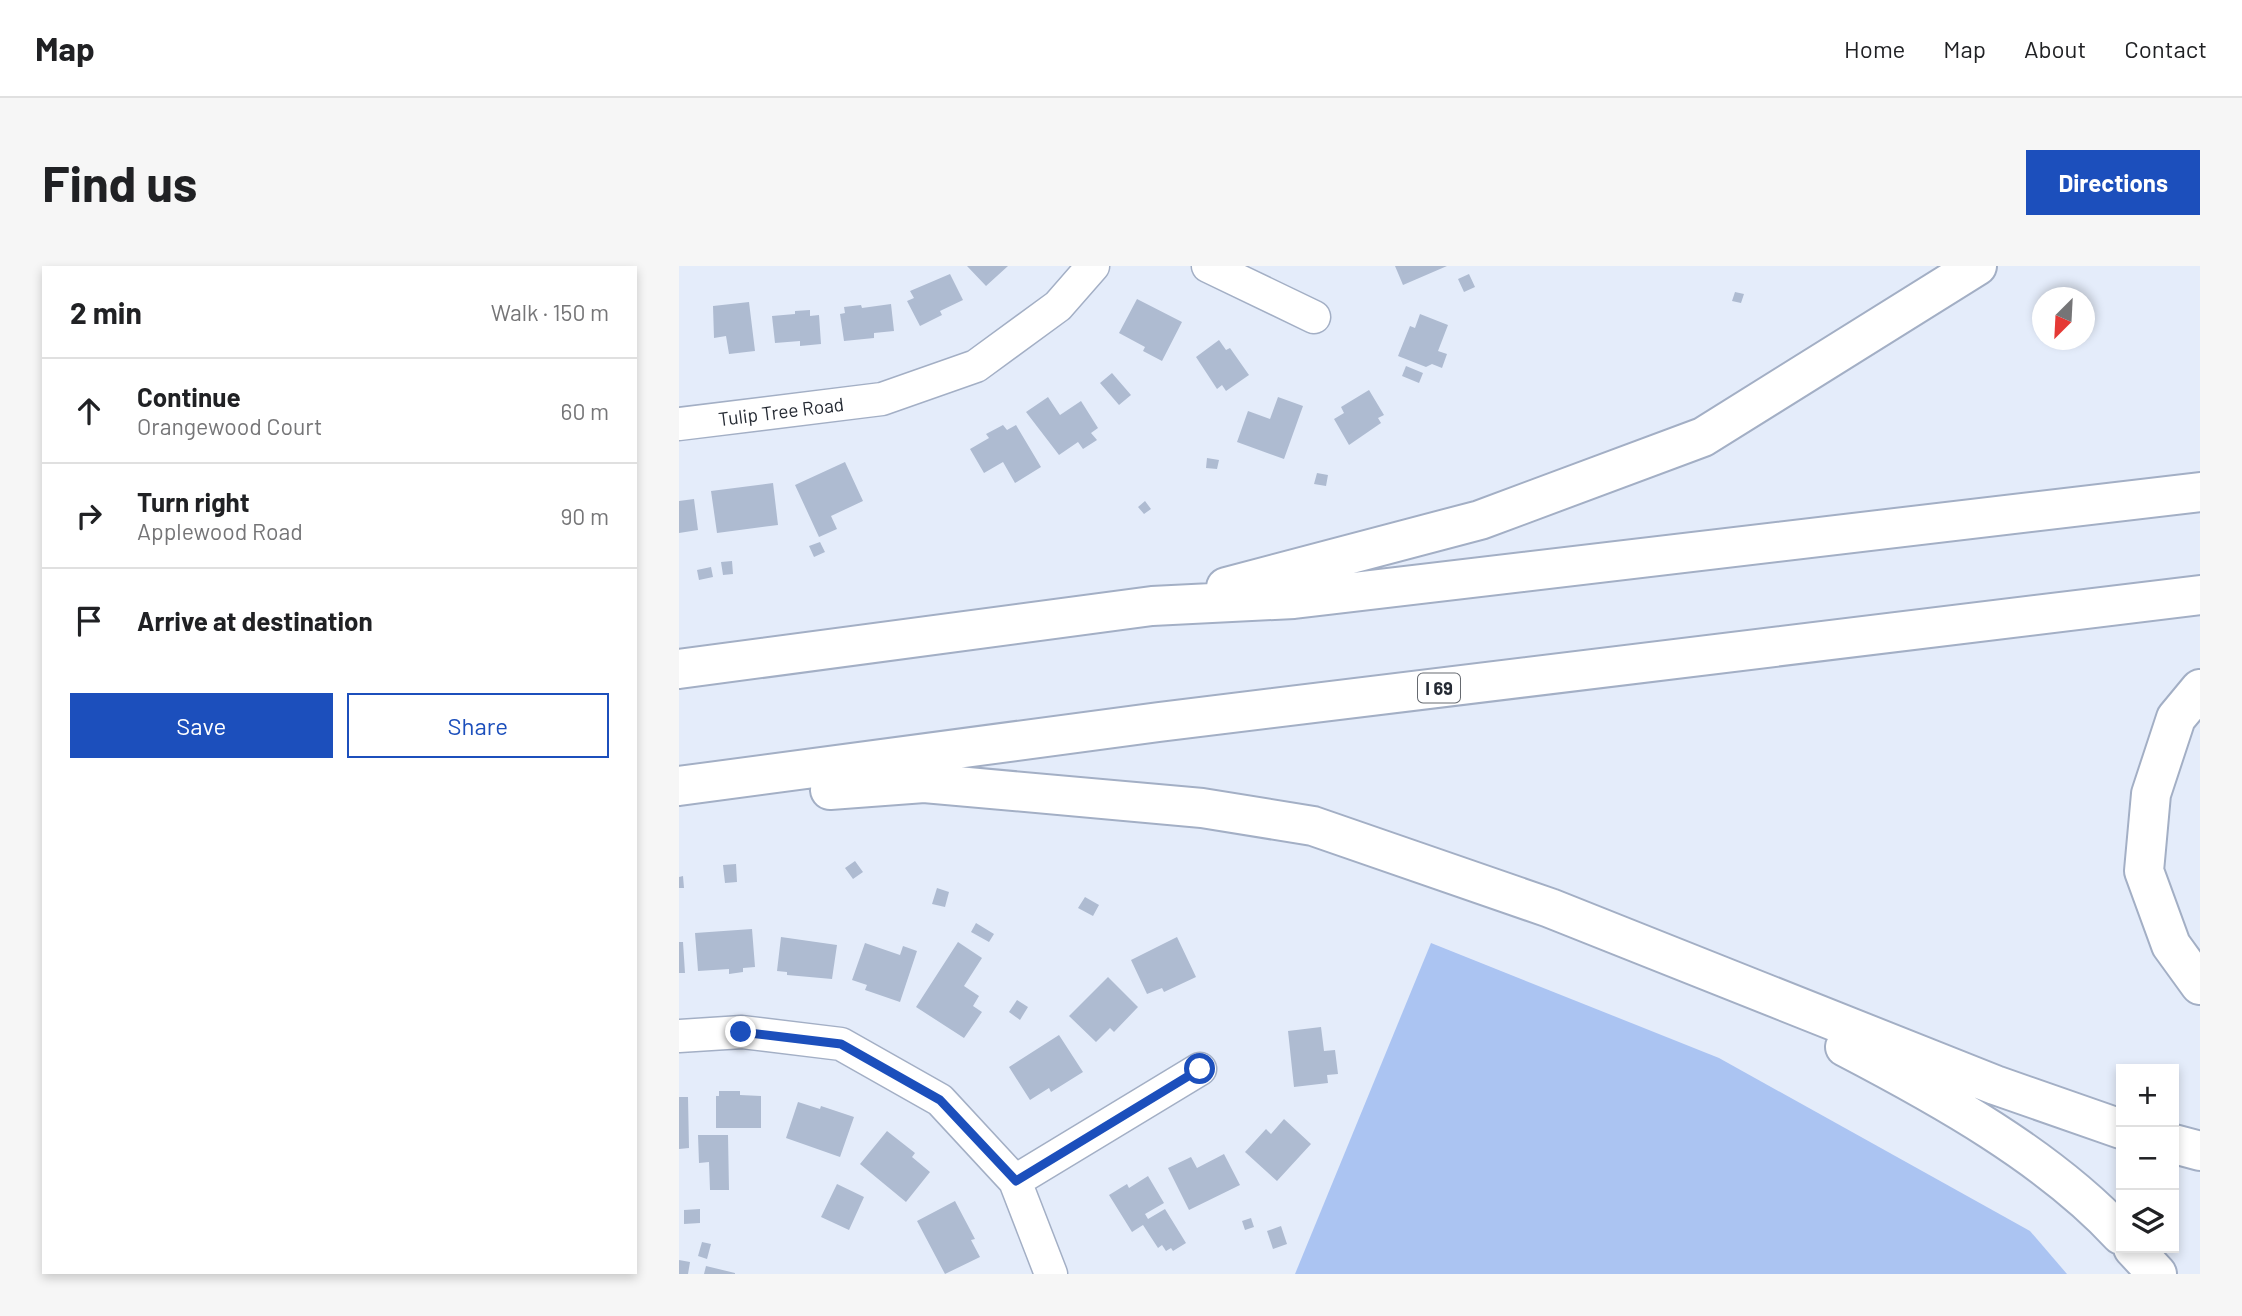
<!DOCTYPE html>
<meta charset="utf-8">
<style>
:root{--surface:#fff;--page:#f6f6f6;--text:#202124;--muted:#757577;--line:#e0e0e0;--accent:#1c4fbc}
body{margin:0;font-family:Barlow,sans-serif;background:var(--page);color:var(--text)}
.controls{position:absolute;right:21px;bottom:21px;display:grid;overflow:hidden;border-radius:0px;box-shadow:0 4px 10px #0003}
.controls button{width:63px;height:63px;display:grid;place-items:center;padding:0;border:0;border-bottom:2px solid var(--line);background:var(--surface);color:var(--text);font:35px sans-serif}
.compass{position:absolute;left:1353px;top:21px;width:63px;height:63px;border-radius:50%;background:var(--surface);box-shadow:0 4px 10px #0003;rotate:204deg}
.stop{position:absolute;width:21px;height:21px;margin:-16px;border:5px solid #1c4fbc;border-radius:50%;background:#fff}
.stop.end{background:#1c4fbc;border-color:#fff;box-shadow:0 2px 7px #0008}
.list{margin:0;padding:0;list-style:none}
h2{display:flex;justify-content:space-between;align-items:center;height:91px;margin:0;padding:0 28px;font-size:30px}
h2 small{font-size:23px;font-weight:400;color:var(--muted)}
.list li{display:grid;grid-template-columns:46px 1fr auto;gap:21px;align-items:center;box-sizing:border-box;height:105px;padding:0 28px;border-top:2px solid var(--line)}
.list b{display:block;font-size:26px;white-space:nowrap}
.list p{margin:0;font-size:23px;white-space:nowrap;color:var(--muted)}
.list em{font-size:23px;font-style:normal;color:var(--muted)}
.actions{display:flex;gap:14px;padding:21px 28px}
.actions a{flex:1;padding:16px 0;border:2px solid var(--accent);border-radius:0px;text-align:center;font-size:24px;color:var(--accent)}
.actions .main{background:var(--accent);color:#fff}
.icon{flex:none;width:38px;height:38px;fill:none;stroke:currentColor;stroke-width:2;stroke-linecap:round;stroke-linejoin:round}
.map{position:relative;flex:none;width:1521px;height:1008px;overflow:hidden;border-radius:0px}
header{display:flex;align-items:center;gap:42px;box-sizing:border-box;height:98px;padding:0 35px;background:var(--surface);border-bottom:2px solid var(--line)}
header strong{font-size:33px}
nav{display:flex;gap:38px;margin-inline-start:auto;font-size:24px}
.intro{display:flex;align-items:center;justify-content:space-between;box-sizing:border-box;height:168px;padding:0 42px}
h1{margin:0;font-size:49px}
.button{padding:18px 32px;border-radius:0px;background:var(--accent);color:#fff;font-size:24px;font-weight:700}
main{display:flex;gap:42px;padding:0 42px}
aside{flex:1;background:var(--surface);border-radius:0px;box-shadow:0 4px 10px #0003}
.map>svg:first-child{display:block}
.green{fill:#abc4f2}
.building{fill:#aebbd1}
.lines{fill:none;stroke-linecap:round;stroke-linejoin:round}
.minor-casing{stroke:#a3afc5;stroke-width:35}
.highway-casing{stroke:#a3afc5;stroke-width:42}
.minor{stroke:#fff;stroke-width:32}
.highway{stroke:#fff;stroke-width:38}
.route{stroke:#1c4fbc;stroke-width:9}
.labels{text-anchor:middle;dominant-baseline:central;stroke-width:5;stroke-linejoin:round;paint-order:stroke}
.shield{fill:#fff;stroke:#666a70;stroke-width:2}
.shield-label{font-size:18px;font-weight:bold;fill:#252a33}
.street-label{font-size:19px;fill:#252a33;stroke:#fff}
</style>
<header>
<strong>Map</strong>
<nav><a>Home</a><a>Map</a><a>About</a><a>Contact</a></nav>
</header>
<div class="intro"><h1>Find us</h1><a class="button">Directions</a></div>
<main>
<aside>
<h2>2 min<small>Walk · 150 m</small></h2>
<ul class="list">
<li><svg class="icon" aria-label="ahead" viewBox="0 0 24 24"><path d="M12 20V5M6 11l6-6 6 6"/></svg><div><b>Continue</b><p>Orangewood Court</p></div><em>60 m</em></li>
<li><svg class="icon" aria-label="right" viewBox="0 0 24 24"><path d="M7 20v-9h11M14 6l5 5-5 5"/></svg><div><b>Turn right</b><p>Applewood Road</p></div><em>90 m</em></li>
<li><svg class="icon" aria-label="arrive" viewBox="0 0 24 24"><path d="M6 21V4h12l-3 4 3 4H6"/></svg><div><b>Arrive at destination</b></div></li>
</ul>
<div class="actions"><a class="main">Save</a><a>Share</a></div>
</aside>
<div class="map">
<svg width="1521" height="1008" viewBox="0 0 1521 1008">
<rect width="100%" height="100%" fill="#e4ecfa"/>
<path class="green" d="M752,677l288,115 311,173 37,43h-772z"/>
<path class="building" d="M288,0h41l-22,20z
M716,0h52l-44,19z
M271,8l13,26 -23,11 2,4 -22,11 -13,-25 7,-3 -4,-7z
M790,8l6,13 -11,5 -6,-13z
M1056,26l9,2 -3,9 -9,-2z
M458,33l45,23 -20,39 -19,-10 2,-4 -26,-14z
M70,36l6,49 -26,3 -3,-18 -12,2 -1,-32z
M212,38l3,27 -20,2v5l-30,3 -4,-27 5,-1 -1,-6 17,-2 1,3z
M131,44v6l9,-1 2,29 -21,2v-5l-25,2 -3,-27 23,-2v-3z
M741,48l28,11 -10,26 9,3 -5,14 -10,-4 -6,3 -28,-11 12,-30 5,2z
M540,74l7,10 4,-2 19,27 -23,16 -4,-6 -5,4 -21,-32z
M727,100l17,7 -4,10 -17,-7z
M433,107l19,22 -12,10 -19,-22z
M690,124l15,25 -6,3 3,5 -32,22 -15,-26 10,-6 -3,-6z
M369,131l12,18 21,-14 17,27 -7,5 6,7 -14,9 -5,-7 -19,13 -33,-43z
M599,131l25,9 -19,53 -47,-17 11,-31 22,8z
M324,159l4,5 9,-5 25,42 -26,16 -12,-21 -19,11 -14,-24 19,-11 -3,-4z
M528,192l12,2 -2,9 -11,-1z
M166,196l18,39 -32,15 6,13 -18,8 -24,-52z
M638,207l11,2 -2,11 -12,-2z
M94,217l5,42 -61,8 -6,-42z
M15,233l4,31 -19,3v-32z
M466,235l6,8 -7,5 -6,-7z
M141,276l5,10 -11,5 -5,-11z
M53,295l1,13 -10,1 -2,-13z
M32,301l2,10 -14,3 -2,-10z
M176,595l8,11 -10,7 -8,-11z
M57,598l1,18 -12,1 -2,-18z
M4,610l1,12h-5v-11z
M258,622l12,4 -4,15 -13,-3z
M406,631l14,8 -6,11 -15,-8z
M297,657l18,11 -5,8 -18,-10z
M73,663l3,38 -12,1v4l-14,2v-5l-31,2 -3,-38z
M102,671l56,8 -5,34 -45,-4v-3l-10,-1z
M498,671l19,40 -32,15 -2,-4 -15,6 -16,-34z
M0,676h4l2,31h-6z
M279,676l24,16 -18,28 15,10 -6,10 9,6 -18,26 -48,-31z
M186,677l35,12 3,-9 14,5 -17,51 -35,-12 2,-5 -15,-5z
M429,711l30,30 -24,25 -4,-4 -14,14 -27,-26z
M338,734l11,7 -8,13 -11,-8z
M642,761l3,24 11,-1 3,24 -11,1 1,8 -34,4 -6,-56z
M380,769l24,37 -32,20 -2,-4 -19,12 -21,-33z
M40,825h21v4l21,1v32h-45v-32h3z
M0,831h9l1,51 -10,1z
M119,836l22,7 1,-3 33,11 -14,40 -54,-19z
M605,853l27,25 -34,37 -32,-29 21,-23 5,5z
M208,865l28,22 -3,4 18,15 -24,30 -46,-38z
M19,869h30l1,55h-19l-1,-28 -10,1z
M545,888l16,31 -51,25 -21,-42 23,-11 6,11z
M469,910l16,27 -19,11 3,5 17,-10 21,34 -13,8 -2,-3 -5,3 -4,-6 -4,3 -15,-23 -11,7 -23,-37 18,-11 2,4z
M158,918l27,13 -15,33 -28,-13z
M276,935l20,38 -4,1 9,17 -35,17 -28,-53z
M21,943v14l-16,1v-14z
M572,952l3,9 -9,3 -3,-9z
M602,960l6,18 -14,5 -6,-18z
M23,976l9,2 -4,15 -9,-3z
M0,994l11,2 -2,12h-9z
M27,1000l29,7v1h-31z"/>
<g class="lines">
<defs>
<path id="minor" d="M529,0l106,51
M0,158l203,-25 94,-33 82,-60 35,-40
M0,770l63,-4 99,12 99,56 75,81 36,93
M336,915l185,-112"/>
<path id="highway" d="M547,321l254,-67 223,-83 274,-171
M0,403l473,-63 142,-7 906,-107
M1521,423l-24,29 -25,76 -7,77 27,74 29,40
M0,520l480,-64 1041,-127
M151,524l94,-7 278,25 111,18 237,82 445,177 126,44
M1166,781c94,49 204,110 276,188
M1495,878l26,7
M1454,982l24,26"/>
</defs>
<use href="#minor" class="minor-casing"/>
<use href="#highway" class="highway-casing"/>
<use href="#minor" class="minor"/>
<use href="#highway" class="highway"/>
</g>
<g class="lines">
<path class="route" d="M62,766l100,12 99,56 76,81 184,-112"/>
</g>
<g class="labels">
<rect class="shield" x="739" y="407.5" width="42" height="29" rx="5"/>
<g class="shield-label">
<text x="760" y="422">I 69</text>
</g>
<g class="street-label">
<text transform="translate(102 145) rotate(-7)">Tulip Tree Road</text>
</g>
</g>
</svg>
<div class="controls">
<button>+</button>
<button>−</button>
<button><svg class="icon" aria-label="layers" viewBox="0 0 24 24"><path d="M12 4l9 5-9 5-9-5zM3 14l9 5 9-5"/></svg></button>
</div>
<svg class="compass" viewBox="-18 -18 36 36"><path d="M0-13l5 13h-10z" fill="#e53935"/><path d="M0 13l5-13h-10z" fill="#757577"/></svg>
<div class="stop" style="left:521px;top:803px"></div>
<div class="stop end" style="left:62px;top:766px"></div>
</div>
</main>
